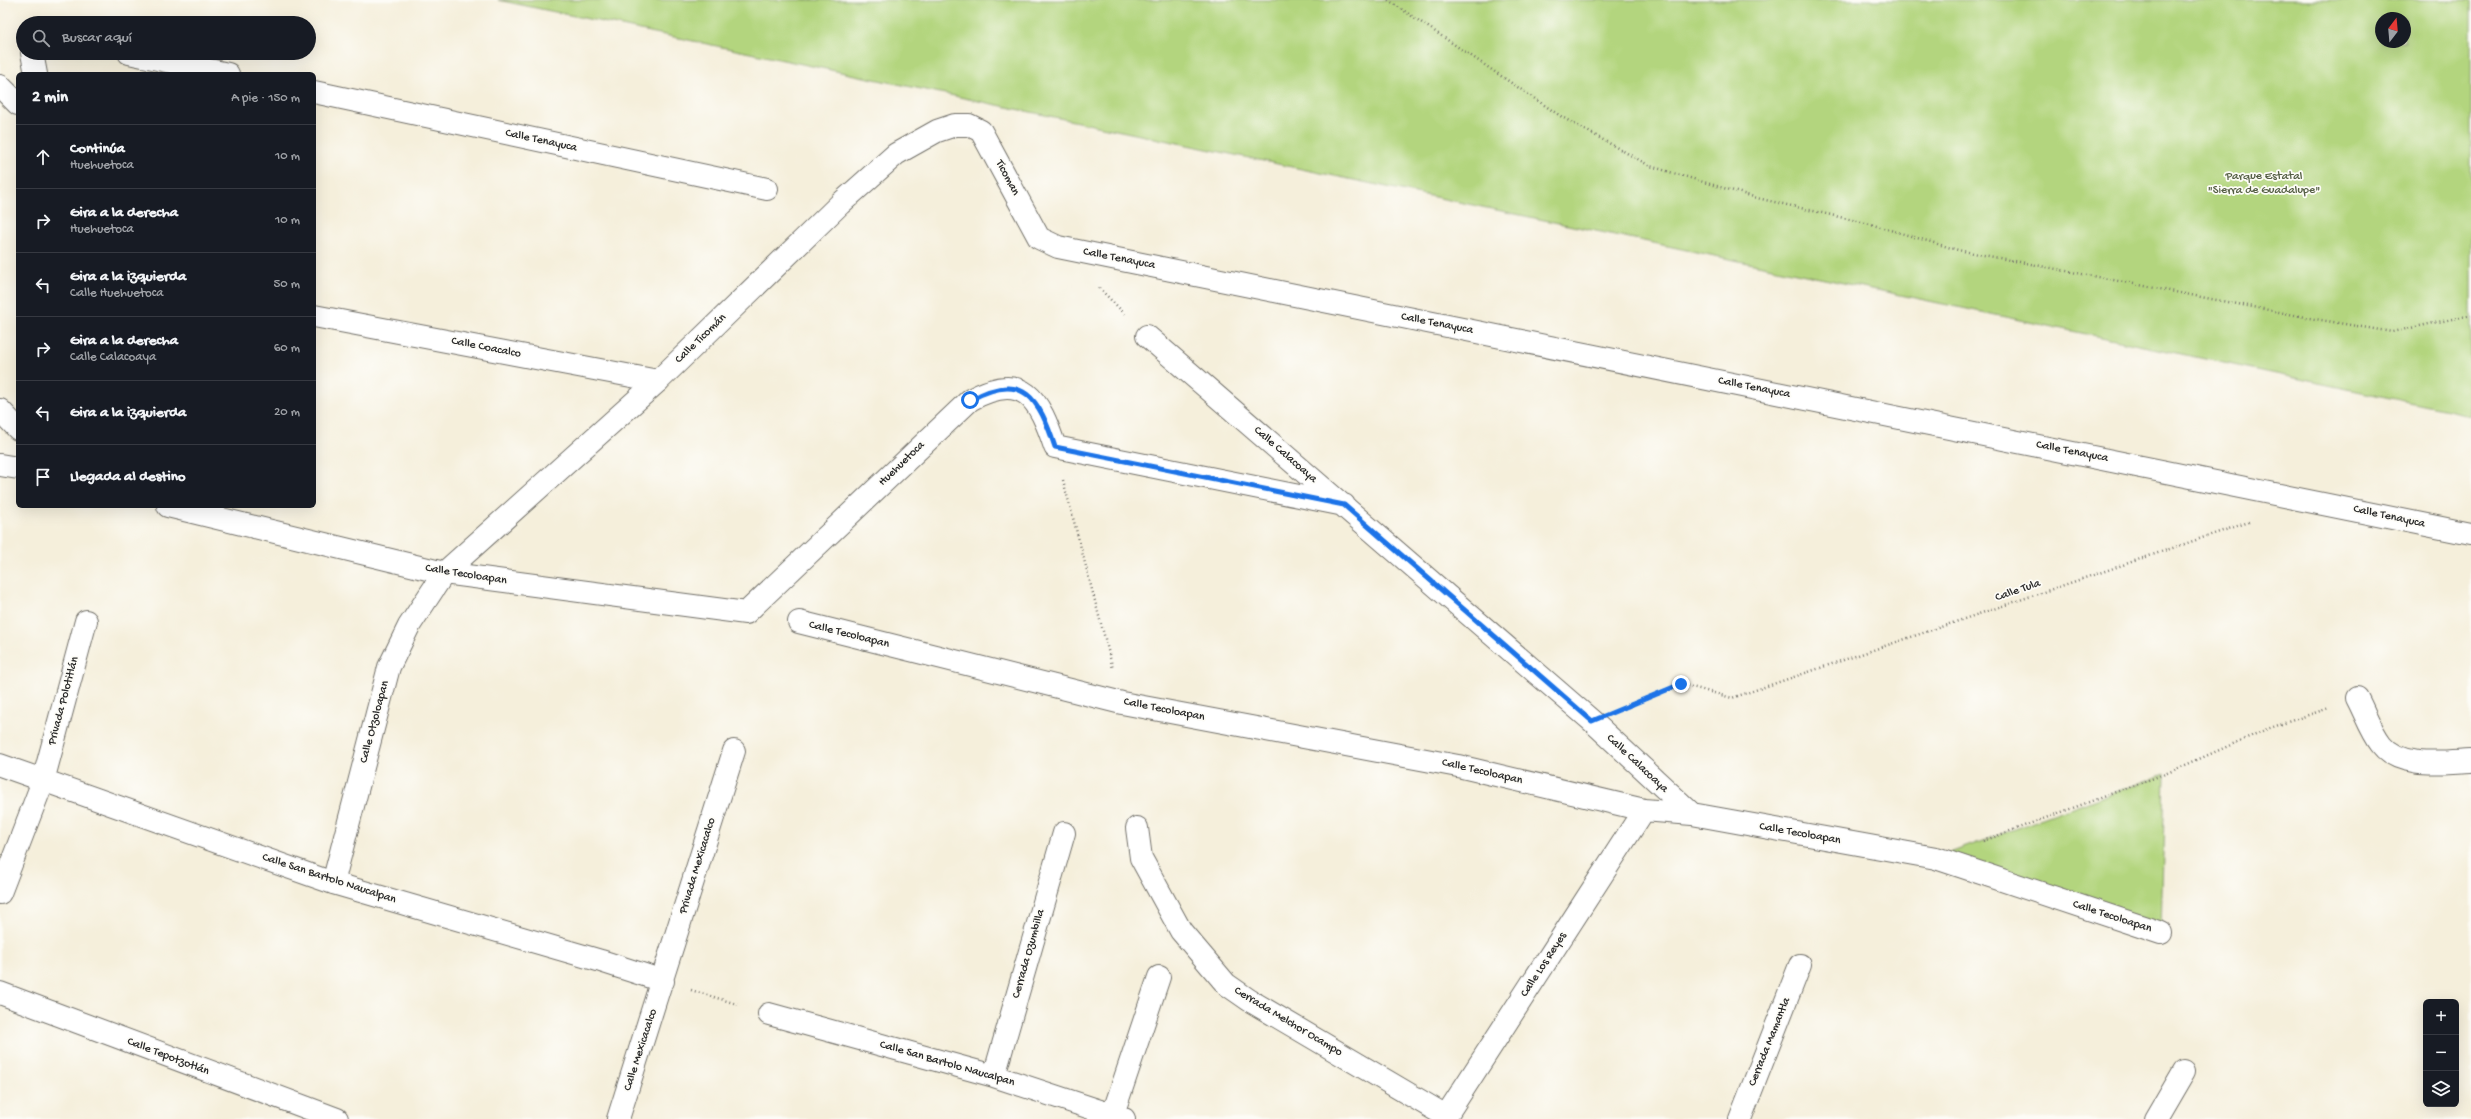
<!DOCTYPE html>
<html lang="es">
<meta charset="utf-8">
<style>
:root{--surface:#171b24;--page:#242831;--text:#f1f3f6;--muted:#9ea1a6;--line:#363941}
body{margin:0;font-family:"Gochi Hand",sans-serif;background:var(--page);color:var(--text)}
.controls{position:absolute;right:12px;bottom:12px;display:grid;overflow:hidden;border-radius:6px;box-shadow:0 4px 16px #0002}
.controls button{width:36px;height:36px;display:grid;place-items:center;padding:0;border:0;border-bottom:1px solid var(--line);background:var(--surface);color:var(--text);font:20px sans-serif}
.compass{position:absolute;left:2375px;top:12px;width:36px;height:36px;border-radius:50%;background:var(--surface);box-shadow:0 4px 16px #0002;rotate:16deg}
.stop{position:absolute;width:12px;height:12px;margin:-9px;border:3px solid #1a73e8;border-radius:50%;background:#fff}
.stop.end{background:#1a73e8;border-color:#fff;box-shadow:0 1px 4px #0008}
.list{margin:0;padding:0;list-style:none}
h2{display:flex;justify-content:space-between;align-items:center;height:52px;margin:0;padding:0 16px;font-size:17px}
h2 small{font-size:13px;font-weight:400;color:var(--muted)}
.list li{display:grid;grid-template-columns:26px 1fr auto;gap:12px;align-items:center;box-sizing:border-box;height:64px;padding:0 16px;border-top:1px solid var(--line)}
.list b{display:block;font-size:15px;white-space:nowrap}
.list p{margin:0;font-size:13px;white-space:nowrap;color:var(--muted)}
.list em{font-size:13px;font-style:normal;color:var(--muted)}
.icon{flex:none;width:22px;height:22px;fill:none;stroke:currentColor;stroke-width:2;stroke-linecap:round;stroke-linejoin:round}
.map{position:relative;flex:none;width:2471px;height:1119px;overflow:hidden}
.search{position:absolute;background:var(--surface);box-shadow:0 4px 16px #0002;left:16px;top:16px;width:300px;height:44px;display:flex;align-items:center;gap:10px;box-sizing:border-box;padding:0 14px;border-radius:22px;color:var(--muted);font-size:15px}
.panel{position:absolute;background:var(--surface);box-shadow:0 4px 16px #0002;left:16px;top:72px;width:300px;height:436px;border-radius:6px}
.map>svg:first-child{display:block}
.green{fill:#b3d57e;stroke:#6f8054;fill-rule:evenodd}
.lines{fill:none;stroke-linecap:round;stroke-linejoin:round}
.street-casing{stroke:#727069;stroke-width:24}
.secondary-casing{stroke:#727069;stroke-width:24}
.path{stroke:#727069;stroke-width:2.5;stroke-dasharray:1 3;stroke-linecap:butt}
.street{stroke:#fff;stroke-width:22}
.secondary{stroke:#fff;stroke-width:22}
.route{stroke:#1a73e8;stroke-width:5}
.labels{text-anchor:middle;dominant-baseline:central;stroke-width:3.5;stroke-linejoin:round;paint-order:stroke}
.street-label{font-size:12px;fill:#2b2b2b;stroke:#fdfcf7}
.park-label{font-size:12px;fill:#545e44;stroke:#fdfcf7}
</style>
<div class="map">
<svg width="2471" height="1119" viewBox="0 0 2471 1119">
<rect width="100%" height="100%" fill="#fdfcf7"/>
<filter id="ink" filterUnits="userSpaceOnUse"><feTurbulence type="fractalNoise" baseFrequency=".025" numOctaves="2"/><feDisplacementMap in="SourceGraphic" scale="8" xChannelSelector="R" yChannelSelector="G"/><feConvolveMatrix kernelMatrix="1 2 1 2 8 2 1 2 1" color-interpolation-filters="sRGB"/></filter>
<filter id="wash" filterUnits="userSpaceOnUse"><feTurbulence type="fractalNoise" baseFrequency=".012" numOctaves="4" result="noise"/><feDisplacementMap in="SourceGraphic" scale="16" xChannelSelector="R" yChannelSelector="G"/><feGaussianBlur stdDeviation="0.9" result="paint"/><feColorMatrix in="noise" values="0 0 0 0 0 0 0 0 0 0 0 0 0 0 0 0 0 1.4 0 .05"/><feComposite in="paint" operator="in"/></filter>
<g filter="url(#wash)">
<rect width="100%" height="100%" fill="#f5efdb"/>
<path class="green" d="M498,0h1973v415zM2381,18h24v24h-24z
M2165,774l-4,159 -225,-75z"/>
</g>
<g filter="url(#ink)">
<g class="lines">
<defs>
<path id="street" d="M32,53l4,21
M129,53l99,21
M0,86l18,18
M314,92l453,97
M314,316l344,65
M1147,336l445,385 100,93
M0,410l18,19
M799,622l323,81 336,63 186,44 48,4 244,44 225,75
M2357,698c8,15 14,33 24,46 19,25 63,18 90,17
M0,765l333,118 268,78 62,20
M1137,828l4,30 40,73 45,53 23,16 197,116
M333,883l56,-216 20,-41 35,-53 302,40 224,-213c54,-30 69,-1 85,47l289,58
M0,893l43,-112 43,-160
M0,993l337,126
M769,1014l225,62 130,43
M994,1076l70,-243
M1113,1114l46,-137
M618,1119l116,-368
M1444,1119l200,-309
M1740,1119l60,-154
M2156,1119l28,-48"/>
<path id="secondary" d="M0,465l18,3
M168,506l276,67 214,-192 182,-177 56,-50 41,-23 18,-6h14l12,6 58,107 19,9 1413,287"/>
</defs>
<use href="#street" class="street-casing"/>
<use href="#secondary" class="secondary-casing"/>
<path class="path" d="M1388,0l174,117 88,49 107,32 113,26 88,26 357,69 77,13 79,-17
M1099,288l26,26
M1063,480l50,189
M1624,708l57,-24 51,14 517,-176
M1983,841l182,-67 102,-45 62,-21
M691,990l49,15"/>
<use href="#street" class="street"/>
<use href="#secondary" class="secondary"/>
</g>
</g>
<g class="lines" filter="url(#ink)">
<path class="route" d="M970,400c54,-30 69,-1 85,47l289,58 248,216 89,-37"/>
</g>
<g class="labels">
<g class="street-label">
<text transform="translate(541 141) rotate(12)">Calle Tenayuca</text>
<text transform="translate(1007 178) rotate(62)">Ticoman</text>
<text transform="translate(1119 259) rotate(11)">Calle Tenayuca</text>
<text transform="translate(1437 324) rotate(11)">Calle Tenayuca</text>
<text transform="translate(701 339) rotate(-44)">Calle Ticomán</text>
<text transform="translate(486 348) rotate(11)">Calle Coacalco</text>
<text transform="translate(1754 388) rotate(11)">Calle Tenayuca</text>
<text transform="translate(2072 452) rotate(11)">Calle Tenayuca</text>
<text transform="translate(1285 455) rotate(41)">Calle Calacoaya</text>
<text transform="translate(902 464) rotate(-44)">Huehuetoca</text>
<text transform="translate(2389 517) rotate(12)">Calle Tenayuca</text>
<text transform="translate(466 575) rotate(9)">Calle Tecoloapan</text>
<text transform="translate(2018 591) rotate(-19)">Calle Tula</text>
<text transform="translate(849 635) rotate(14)">Calle Tecoloapan</text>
<text transform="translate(64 701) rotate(-75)">Privada Polotitlán</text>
<text transform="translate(1164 710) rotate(11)">Calle Tecoloapan</text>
<text transform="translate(375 722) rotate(-75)">Calle Otzoloapan</text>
<text transform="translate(1637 764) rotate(43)">Calle Calacoaya</text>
<text transform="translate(1482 772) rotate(13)">Calle Tecoloapan</text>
<text transform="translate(1800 834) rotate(10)">Calle Tecoloapan</text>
<text transform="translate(698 866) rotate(-73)">Privada Mexicacalco</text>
<text transform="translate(329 879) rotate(18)">Calle San Bartolo Naucalpan</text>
<text transform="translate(2112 917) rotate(18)">Calle Tecoloapan</text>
<text transform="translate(1029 954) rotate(-74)">Cerrada Ozumbilla</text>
<text transform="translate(1544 965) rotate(-57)">Calle Los Reyes</text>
<text transform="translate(1288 1022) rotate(31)">Cerrada Melchor Ocampo</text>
<text transform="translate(1770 1042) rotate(-68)">Cerrada Mamantla</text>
<text transform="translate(641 1050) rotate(-72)">Calle Mexicacalco</text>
<text transform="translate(168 1057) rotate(21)">Calle Tepotzotlán</text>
<text transform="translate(947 1064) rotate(16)">Calle San Bartolo Naucalpan</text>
</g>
<g class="park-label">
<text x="2264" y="177">Parque Estatal<tspan x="2264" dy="14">"Sierra de Guadalupe"</tspan></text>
</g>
</g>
</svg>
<div class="controls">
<button>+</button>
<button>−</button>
<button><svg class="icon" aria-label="layers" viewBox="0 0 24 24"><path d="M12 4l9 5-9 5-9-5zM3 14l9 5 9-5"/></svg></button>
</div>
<svg class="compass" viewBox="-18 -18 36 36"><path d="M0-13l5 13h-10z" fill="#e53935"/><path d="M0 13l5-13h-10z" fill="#9ea1a6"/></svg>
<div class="stop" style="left:970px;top:400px"></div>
<div class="stop end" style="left:1681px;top:684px"></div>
<div class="search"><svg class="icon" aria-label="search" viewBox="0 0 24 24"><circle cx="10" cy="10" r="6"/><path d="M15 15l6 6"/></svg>Buscar aquí</div>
<section class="panel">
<h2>2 min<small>A pie · 150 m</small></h2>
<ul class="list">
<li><svg class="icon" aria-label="ahead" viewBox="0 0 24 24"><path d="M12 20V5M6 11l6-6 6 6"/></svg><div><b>Continúa</b><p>Huehuetoca</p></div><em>10 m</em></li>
<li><svg class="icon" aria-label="right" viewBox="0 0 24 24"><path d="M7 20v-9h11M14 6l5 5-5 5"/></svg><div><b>Gira a la derecha</b><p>Huehuetoca</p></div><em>10 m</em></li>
<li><svg class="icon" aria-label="left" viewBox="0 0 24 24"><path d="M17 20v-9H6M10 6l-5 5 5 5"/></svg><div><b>Gira a la izquierda</b><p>Calle Huehuetoca</p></div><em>50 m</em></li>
<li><svg class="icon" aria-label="right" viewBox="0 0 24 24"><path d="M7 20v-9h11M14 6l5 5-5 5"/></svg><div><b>Gira a la derecha</b><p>Calle Calacoaya</p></div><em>60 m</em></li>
<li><svg class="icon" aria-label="left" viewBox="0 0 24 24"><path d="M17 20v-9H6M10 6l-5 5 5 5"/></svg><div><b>Gira a la izquierda</b></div><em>20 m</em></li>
<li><svg class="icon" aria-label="arrive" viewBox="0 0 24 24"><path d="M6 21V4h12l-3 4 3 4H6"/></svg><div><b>Llegada al destino</b></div></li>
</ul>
</section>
</div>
